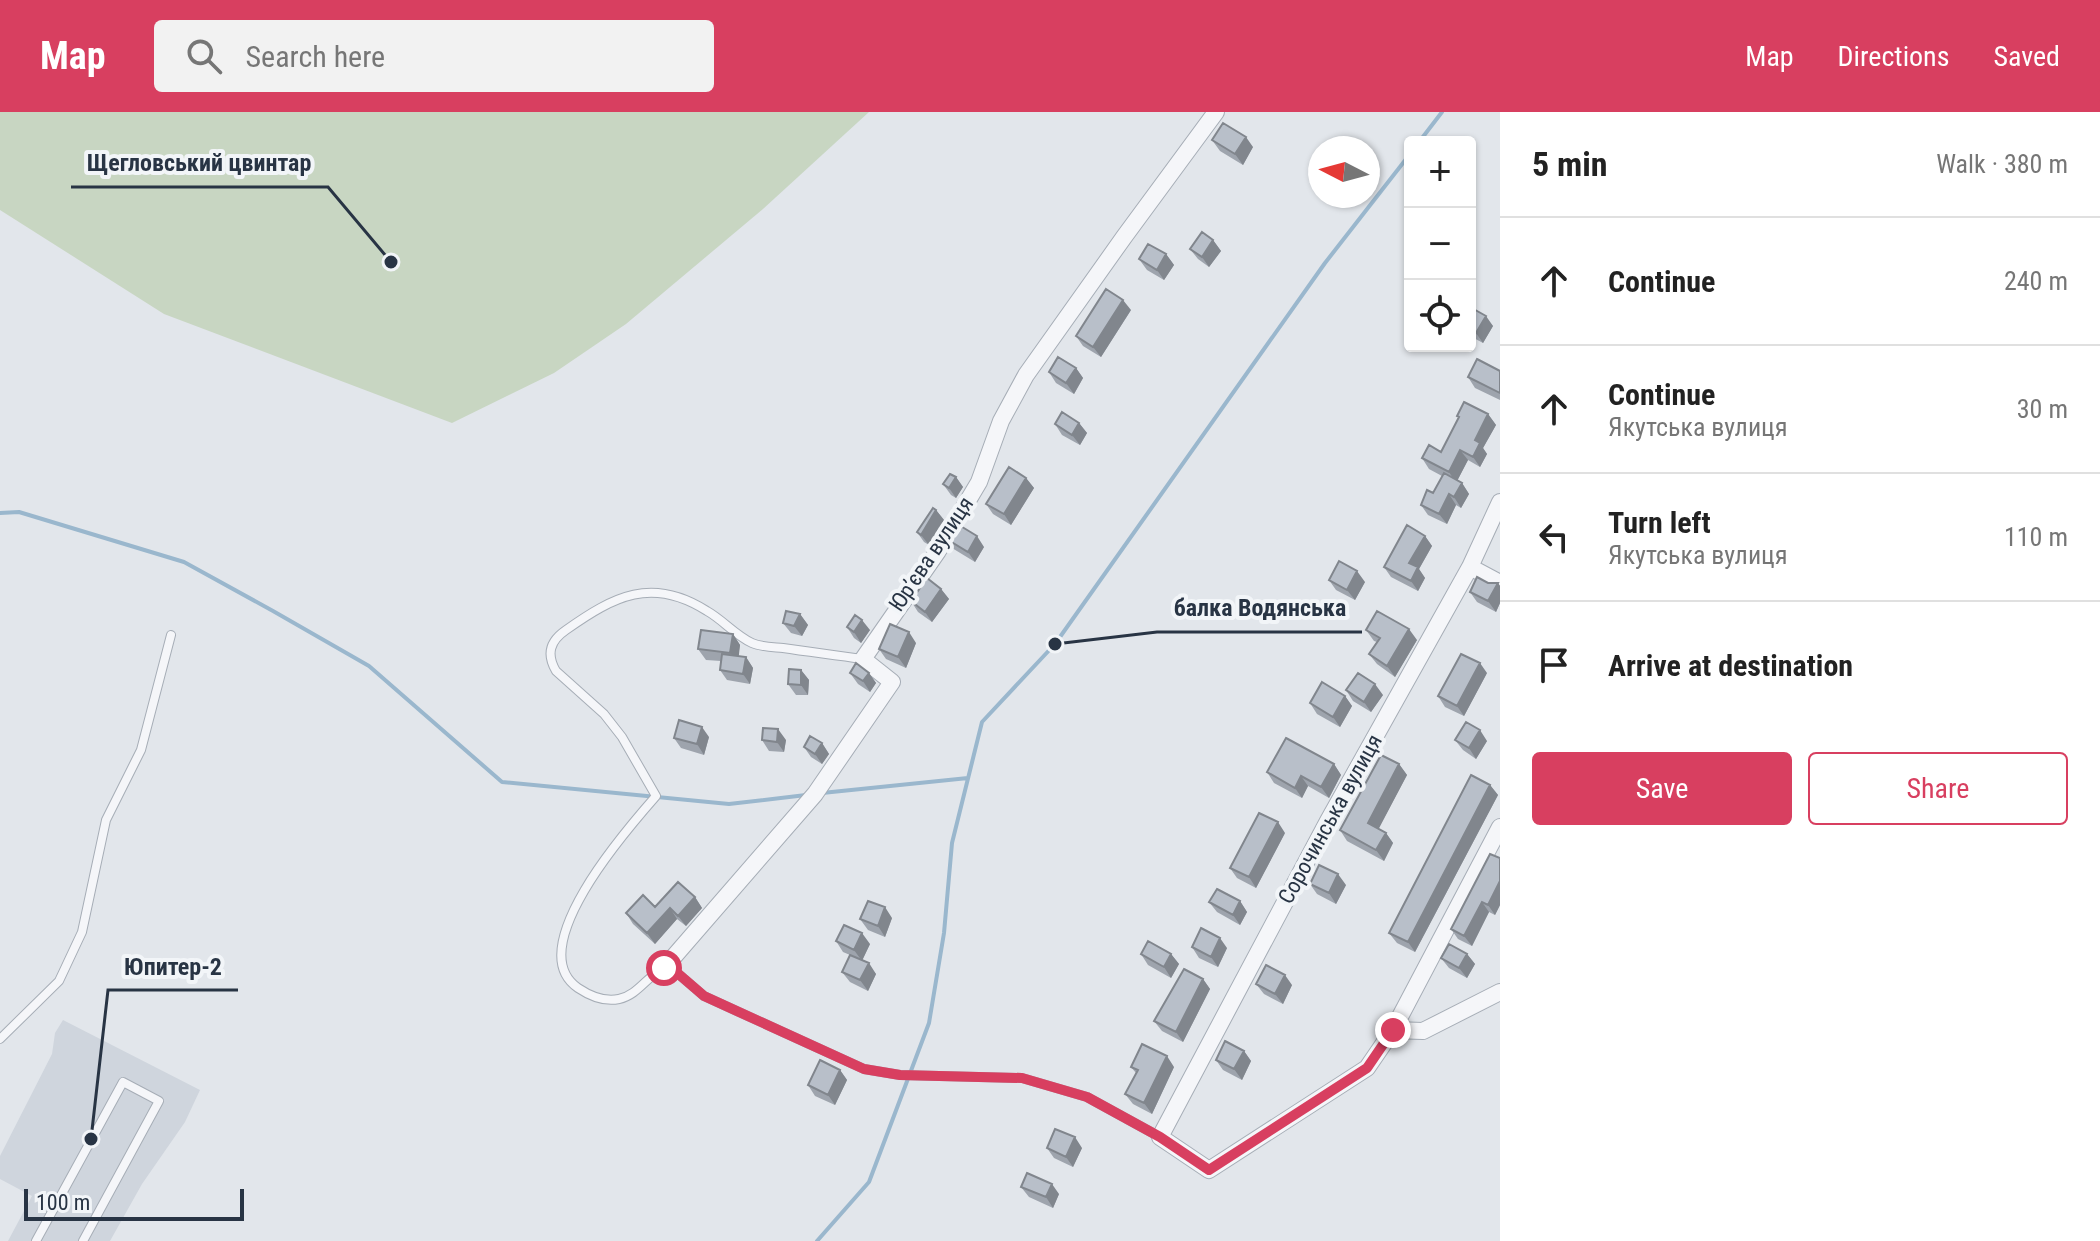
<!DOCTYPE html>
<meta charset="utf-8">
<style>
:root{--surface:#fff;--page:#f2f2f2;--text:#222;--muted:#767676;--line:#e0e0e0;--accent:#d83f60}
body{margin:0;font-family:"Roboto Condensed",sans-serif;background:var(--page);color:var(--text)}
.controls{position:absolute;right:24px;top:24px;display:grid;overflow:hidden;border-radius:8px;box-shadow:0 2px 6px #0004}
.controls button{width:72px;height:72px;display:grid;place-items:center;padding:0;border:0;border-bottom:2px solid var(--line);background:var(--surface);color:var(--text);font:40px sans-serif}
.compass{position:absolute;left:1308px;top:24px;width:72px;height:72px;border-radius:50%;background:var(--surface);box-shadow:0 2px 6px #0004;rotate:276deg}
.scale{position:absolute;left:24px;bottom:20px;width:220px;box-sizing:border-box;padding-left:8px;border:4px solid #283444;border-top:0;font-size:22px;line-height:28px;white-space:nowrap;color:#283444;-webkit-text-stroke:6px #f2f5f8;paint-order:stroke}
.stop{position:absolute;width:24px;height:24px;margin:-18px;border:6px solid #d83f60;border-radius:50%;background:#fff}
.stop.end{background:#d83f60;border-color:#fff;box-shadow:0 2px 8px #0008}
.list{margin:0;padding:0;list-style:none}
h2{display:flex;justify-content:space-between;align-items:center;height:104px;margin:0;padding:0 32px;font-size:34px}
h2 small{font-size:26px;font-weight:400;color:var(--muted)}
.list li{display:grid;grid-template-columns:52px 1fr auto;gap:24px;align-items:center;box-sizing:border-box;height:128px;padding:0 32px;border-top:2px solid var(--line)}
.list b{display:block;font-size:30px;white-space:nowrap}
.list p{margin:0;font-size:26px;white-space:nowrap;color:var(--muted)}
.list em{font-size:26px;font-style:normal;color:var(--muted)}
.actions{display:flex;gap:16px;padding:24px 32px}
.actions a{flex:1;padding:18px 0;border:2px solid var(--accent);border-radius:8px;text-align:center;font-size:28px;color:var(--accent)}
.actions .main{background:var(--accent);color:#fff}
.icon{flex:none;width:44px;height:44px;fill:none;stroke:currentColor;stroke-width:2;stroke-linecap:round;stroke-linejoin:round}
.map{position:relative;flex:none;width:1500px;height:1129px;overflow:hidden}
header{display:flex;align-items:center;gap:48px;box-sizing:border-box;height:112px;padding:0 40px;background:var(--accent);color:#fff}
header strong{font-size:38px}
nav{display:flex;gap:44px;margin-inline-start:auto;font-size:28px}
.search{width:560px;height:72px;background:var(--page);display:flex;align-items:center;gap:20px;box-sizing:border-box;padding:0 28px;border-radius:8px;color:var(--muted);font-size:30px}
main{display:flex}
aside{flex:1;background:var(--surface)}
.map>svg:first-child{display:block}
.built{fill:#cfd5dd}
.green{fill:#c8d6c2}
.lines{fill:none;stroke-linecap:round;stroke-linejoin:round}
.stream{stroke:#9ab7cd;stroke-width:4}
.lane-casing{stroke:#a6adb6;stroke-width:10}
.street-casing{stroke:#a6adb6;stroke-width:18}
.lane{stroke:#f5f6f9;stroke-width:8}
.street{stroke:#f5f6f9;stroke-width:16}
.wall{fill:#9ea4ad}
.shaded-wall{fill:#81868d}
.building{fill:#b8bfc9;stroke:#81868d;stroke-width:2}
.route{stroke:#d83f60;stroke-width:10}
.labels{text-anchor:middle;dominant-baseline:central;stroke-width:8;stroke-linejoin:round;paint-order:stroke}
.street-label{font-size:22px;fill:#283444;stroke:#f2f5f8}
.leader{fill:none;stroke:#283444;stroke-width:3}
.callout-dot{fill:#283444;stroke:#f2f5f8;stroke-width:3}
.callout-label{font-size:24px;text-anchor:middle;font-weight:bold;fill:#283444;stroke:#f2f5f8;stroke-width:8;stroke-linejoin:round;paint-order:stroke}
</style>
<header>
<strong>Map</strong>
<div class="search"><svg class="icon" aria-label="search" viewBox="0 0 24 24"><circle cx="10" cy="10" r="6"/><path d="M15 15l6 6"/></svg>Search here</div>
<nav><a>Map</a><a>Directions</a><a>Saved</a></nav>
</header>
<main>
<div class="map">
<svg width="1500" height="1129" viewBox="0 0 1500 1129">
<rect width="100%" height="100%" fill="#e2e6eb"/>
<path class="built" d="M63,908l137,70 -15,32 -43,62 -32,57h-102l24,-45 -32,-17v-23l52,-102 3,-21z"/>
<path class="green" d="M0,0h869l-106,97 -137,115 -72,49 -102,50 -288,-109 -164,-104z"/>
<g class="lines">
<path class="stream" d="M1419,30l23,-30
M0,401l19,-1 165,50 89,49 96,55 133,116 227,22 77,-9
M822,681l146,-15
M817,1129l52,-59 60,-159 15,-90 8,-90 30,-121 73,-78 270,-381 85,-109"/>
<defs>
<path id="lane" d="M862,547c-26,-4 -53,-7 -79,-11 -10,-1 -22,-1 -31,-5 -17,-8 -29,-23 -45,-32 -55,-35 -93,-15 -141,19 -16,11 -20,24 -10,41l48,43 18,23 34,59c-29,33 -135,153 -78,192 12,8 27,14 41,11 19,-4 28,-23 45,-31l11,3 29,25 160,73 36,6 122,3 65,19 73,40
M0,927l59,-58 23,-49 24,-112 35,-70 30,-115
M36,1129l87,-159 36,19 -76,140"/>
<path id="street" d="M1500,390l-30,65 -142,254 -168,316 49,33 158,-102 26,-38 30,1 77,-39
M1470,455l30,16
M664,856l151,-174 77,-112 -29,-23 75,-108 41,-69 22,-61 25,-46 98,-138 92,-125
M1393,918l107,-203"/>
</defs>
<use href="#lane" class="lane-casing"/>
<use href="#street" class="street-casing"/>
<use href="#lane" class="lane"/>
<use href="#street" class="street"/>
</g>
<path class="wall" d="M1212,28l41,7 -10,18 -23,-14z
M1213,128l8,11 -12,16 -11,-8 -8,-10z
M1166,142l8,11 -10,15 -17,-10 -8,-11z
M1470,195l23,19 -10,17 -13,-7z
M1131,198l-30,47 -18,-11 -7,-10z
M1076,256l7,10 -9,16 -18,-11 -7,-11z
M1500,259v29l-25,-12 -7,-11z
M1488,302l8,11 -13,23 4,6 -7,13 -12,-7 -11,21 5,2 7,11 -8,14 -5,-3 -9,19 -19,-9 -7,-10 12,-12 9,-17 -13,-7 -7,-11 19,-6 18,-34 -2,-2z
M1079,311l8,10 -7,12 -18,-10 -7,-11z
M956,365l7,10 -7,11 -5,-3 -8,-11z
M1026,366l8,10 -23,37 -18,-11 -7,-10z
M936,398l8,10 -15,25 -5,-3 -7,-10z
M1425,424l7,10 -13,23 6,9 -7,13 -27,-14 -7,-10z
M945,426l39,9 -9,15 -23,-14z
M1329,468l36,2 -10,18 -19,-10z
M1498,471l2,3v17l-4,9 -19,-10 -7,-10z
M941,477l8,10 -17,23 -14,-10 -7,-11z
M800,502l8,11 -6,11 -11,-3 -8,-10z
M847,515l23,3 -9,13 -7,-5z
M1366,518l51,10 -22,37 -18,-13 -8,-10 8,-12 -3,-1z
M733,522l7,11 -2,11 8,1 7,11 -3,16 -23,-4 -7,-10 1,-9 -15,-1 -8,-11z
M916,531l-10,25 -20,-9 -7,-10z
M801,558l8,10 -1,15h-12l-8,-11z
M850,561h19l7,10 -6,9 -12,-8z
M1487,561l-23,43 -19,-9 -7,-11z
M1346,578l37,5 -12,17 -18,-11z
M1345,584l7,10 -12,21 -23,-13 -7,-11z
M709,625l-5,18 -23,-7 -7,-10z
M762,628h24l-2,12 -15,-1z
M1455,628l32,1 -11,18 -13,-9z
M822,631l7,11 -7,10 -11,-7 -7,-10z
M1334,652l7,11 -12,23 -21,-12 -6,12 -28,-15 -7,-11z
M1399,652l8,11 -29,54 8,4 7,10 -9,18 -37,-20 -7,-11z
M1490,673l8,10 -83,157 -18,-9 -8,-10z
M1285,721l-29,55 -19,-10 -7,-10z
M1500,746v47l-5,10 -6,-3 -17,34 -14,-7 -7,-10z
M1310,772l36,1 -10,19 -19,-10z
M695,785l7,11 -16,18 -9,-7 -22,25 -22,-20 -7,-11z
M1240,789l7,11 -7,13 -23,-13 -8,-10z
M892,806l-7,19 -17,-7 -8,-11z
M836,829l34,3 -8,16 14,14 -8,17 -18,-9 -8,-10 8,-17 -7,-3z
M1192,835l35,1 -9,19 -19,-9z
M1141,842h30l8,10 -8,14 -23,-13z
M1467,842l8,10 -8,14 -18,-10 -8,-10z
M1203,867l7,10 -27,53 -21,-11 -8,-10z
M1256,872l36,1 -9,19 -19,-10z
M1244,939l7,10 -9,19 -19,-10 -7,-10z
M1131,955h43l-22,47 -19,-10 -8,-10 11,-21z
M840,958l7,10 -12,25 -20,-9 -7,-11z
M1047,1036h35l-9,19 -19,-9z
M1021,1075l38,7 -6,14 -24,-11z"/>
<path class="shaded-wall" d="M1246,25l7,10 -10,18 -8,-11z
M1213,128l8,11 -12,16 -7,-10z
M1166,142l8,11 -10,15 -7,-10z
M1123,188l8,10 -30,47 -8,-10z
M1486,204l7,10 -10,17 -7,-10z
M1076,256l7,10 -9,16 -8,-11z
M1488,302l8,11 -13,23 4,6 -7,13 -7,-10 2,-17z
M1079,311l8,10 -7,12 -8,-10z
M1460,338l8,10 -12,23 -7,-11z
M956,365l7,10 -7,11 -7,-10z
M1026,366l8,10 -23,37 -7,-11z
M1462,371l7,11 -8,14 -7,-11z
M1449,382l7,11 -9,19 -8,-10z
M936,398l8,10 -15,25 -8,-10z
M977,424l7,11 -9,15 -7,-10z
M1425,424l7,10 -13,23 6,9 -7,13 -7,-10 -2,-18z
M1357,459l8,11 -10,18 -8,-10z
M1498,471l2,3v17l-4,9 -8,-11z
M941,477l8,10 -17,23 -7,-10z
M800,502l8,11 -6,11 -8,-10z
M862,508l8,10 -9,13 -7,-11z
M1409,517l8,11 -22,37 -8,-11z
M909,520l7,11 -10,25 -8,-11z
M733,522l7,11 -2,18 -8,-10z
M746,545l7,11 -3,16 -7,-10z
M1480,551l7,10 -23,43 -7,-10z
M801,558l8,10 -1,15 -7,-10z
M869,561l7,10 -6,9 -7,-11z
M1375,572l8,11 -12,17 -7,-10z
M1345,584l7,10 -12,21 -7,-10z
M702,615l7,10 -5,18 -7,-11z
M778,617l8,11 -2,12 -7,-10z
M1480,618l7,11 -11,18 -7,-11z
M822,631l7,11 -7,10 -7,-10z
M1334,652l7,11 -12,23 -8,-11z
M1399,652l8,11 -31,59 -8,-11z
M1301,664l7,10 -6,12 -7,-10z
M1490,673l8,10 -83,157 -7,-10z
M1278,710l7,11 -29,55 -7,-11z
M1386,721l7,10 -9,18 -8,-11z
M1338,762l8,11 -10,19 -7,-11z
M1500,769v24l-5,10 -7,-10z
M695,785l7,11 -16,18 -8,-10z
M1240,789l7,11 -7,13 -7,-10z
M1482,790l7,10 -17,34 -8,-10z
M885,795l7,11 -7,19 -7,-11z
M670,796l7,11 -22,25 -8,-11z
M862,821l8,11 -8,17 -8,-11z
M1220,826l7,10 -9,19 -7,-10z
M1171,842l8,10 -8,14 -7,-11z
M1467,842l8,10 -8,14 -8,-10z
M869,851l7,11 -8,17 -8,-11z
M1285,863l7,10 -9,19 -8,-10z
M1203,867l7,10 -27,53 -7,-10z
M1244,939l7,10 -9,19 -8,-11z
M1167,944l7,11 -22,47 -8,-11z
M840,958l7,10 -12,25 -7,-10z
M1075,1025l7,11 -9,19 -7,-10z
M1052,1072l7,10 -6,14 -7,-11z"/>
<path class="building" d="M1223,11l23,14 -11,17 -23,-14z
M1202,120l11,8 -11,17 -12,-8z
M1148,132l18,10 -9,16 -18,-11z
M1106,177l17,11 -30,47 -17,-11z
M1470,195l16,9 -10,17 -6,-4z
M1058,245l18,11 -10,15 -17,-11z
M1477,247l23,12v22l-32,-16z
M1464,290l24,12 -13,26 5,3 -7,14 -13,-7 -11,22 -27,-14 7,-13 12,7 18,-35 -2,-1z
M1062,300l17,11 -7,12 -17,-11z
M1009,355l17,11 -22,36 -18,-10z
M1444,361l18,10 -8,14 -5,-3 -10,20 -18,-9 6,-15 6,3z
M950,362l6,3 -7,11 -6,-4z
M933,396l3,2 -15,25 -4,-3z
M954,410l23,14 -9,16 -23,-14z
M1407,413l18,11 -16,27 9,4 -7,14 -27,-14z
M1339,449l18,10 -10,19 -18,-10z
M1477,465l11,6h10l-10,18 -18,-9z
M927,466l14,11 -16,23 -14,-11z
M786,499l14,3 -6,12 -11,-3z
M1377,499l32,18 -22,37 -18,-12 11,-16 -14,-8z
M855,503l7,5 -8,12 -7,-5z
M890,512l19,8 -11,25 -19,-8z
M701,518l32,4 -3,19 -32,-4z
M722,542l24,3 -3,17 -23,-4z
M1461,542l19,9 -23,43 -19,-10z
M856,551l13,10 -6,8 -13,-8z
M789,557l12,1v15l-13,-1z
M1358,561l17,11 -11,18 -18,-12z
M1322,570l23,14 -12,21 -23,-14z
M679,608l23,7 -5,17 -23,-6z
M1466,610l14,8 -11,18 -14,-8z
M763,616l15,1 -1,13 -15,-2z
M810,624l12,7 -7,11 -11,-7z
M1286,626l48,26 -13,23 -20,-11 -6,12 -28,-16z
M1381,643l18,9 -31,59 18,10 -10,17 -36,-20z
M1471,663l19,10 -82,157 -19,-9z
M1259,701l19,9 -29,55 -19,-9z
M1490,742l10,4v23l-12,24 -6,-3 -18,34 -13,-7z
M1319,753l19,9 -9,19 -19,-9z
M678,770l17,15 -17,19 -8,-8 -23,25 -21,-20 17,-18 12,12z
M1217,777l23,12 -7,14 -24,-13z
M868,789l17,6 -7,19 -18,-7z
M844,813l18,8 -8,17 -18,-9z
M1201,816l19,10 -9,19 -19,-10z
M1148,829l23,13 -7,13 -23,-13z
M1449,832l18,10 -8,14 -18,-10z
M850,843l19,8 -9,17 -18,-8z
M1266,853l19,10 -10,19 -19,-10z
M1184,857l19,10 -27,53 -22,-11z
M1225,929l19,10 -10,18 -18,-9z
M1142,932l25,12 -23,47 -19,-9 13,-24 -7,-3z
M820,948l20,10 -12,25 -20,-10z
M1055,1017l20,8 -9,20 -19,-9z
M1027,1061l25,11 -6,13 -25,-10z"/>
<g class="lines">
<path class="route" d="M664,856l11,3 29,25 160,73 36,6 122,3 65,19 73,40 49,33 158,-102 26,-38"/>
</g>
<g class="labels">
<g class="street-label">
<text transform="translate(931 442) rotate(-56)">Юр’єва вулиця</text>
<text transform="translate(1330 707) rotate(-61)">Сорочинська вулиця</text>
</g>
</g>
<path class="leader" d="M391 150L328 75H71M1055 532L1157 520H1362M91 1027L108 878H238"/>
<g class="callout-dot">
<circle cx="391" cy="150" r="8"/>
<circle cx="1055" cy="532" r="8"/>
<circle cx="91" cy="1027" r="8"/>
</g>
<g class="callout-label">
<text x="199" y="59">Щегловський цвинтар</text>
<text x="1260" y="504">балка Водянська</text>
<text x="173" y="863">Юпитер-2</text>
</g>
</svg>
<div class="controls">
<button>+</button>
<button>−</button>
<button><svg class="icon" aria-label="locate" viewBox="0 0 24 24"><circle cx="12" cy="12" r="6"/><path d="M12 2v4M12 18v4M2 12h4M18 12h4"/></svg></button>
</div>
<svg class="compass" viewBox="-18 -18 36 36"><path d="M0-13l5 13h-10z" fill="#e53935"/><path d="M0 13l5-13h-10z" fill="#767676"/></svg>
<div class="scale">100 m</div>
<div class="stop" style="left:664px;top:856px"></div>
<div class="stop end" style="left:1393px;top:918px"></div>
</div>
<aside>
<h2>5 min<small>Walk · 380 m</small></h2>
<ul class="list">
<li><svg class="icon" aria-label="ahead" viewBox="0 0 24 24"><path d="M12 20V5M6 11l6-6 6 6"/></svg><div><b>Continue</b></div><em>240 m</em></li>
<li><svg class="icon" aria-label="ahead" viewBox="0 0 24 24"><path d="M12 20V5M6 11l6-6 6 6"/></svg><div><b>Continue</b><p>Якутська вулиця</p></div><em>30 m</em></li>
<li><svg class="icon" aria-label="left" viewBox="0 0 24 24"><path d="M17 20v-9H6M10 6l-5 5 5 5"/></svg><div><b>Turn left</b><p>Якутська вулиця</p></div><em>110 m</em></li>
<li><svg class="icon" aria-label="arrive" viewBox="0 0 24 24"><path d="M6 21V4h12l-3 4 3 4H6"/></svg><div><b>Arrive at destination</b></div></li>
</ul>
<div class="actions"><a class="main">Save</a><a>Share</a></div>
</aside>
</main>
